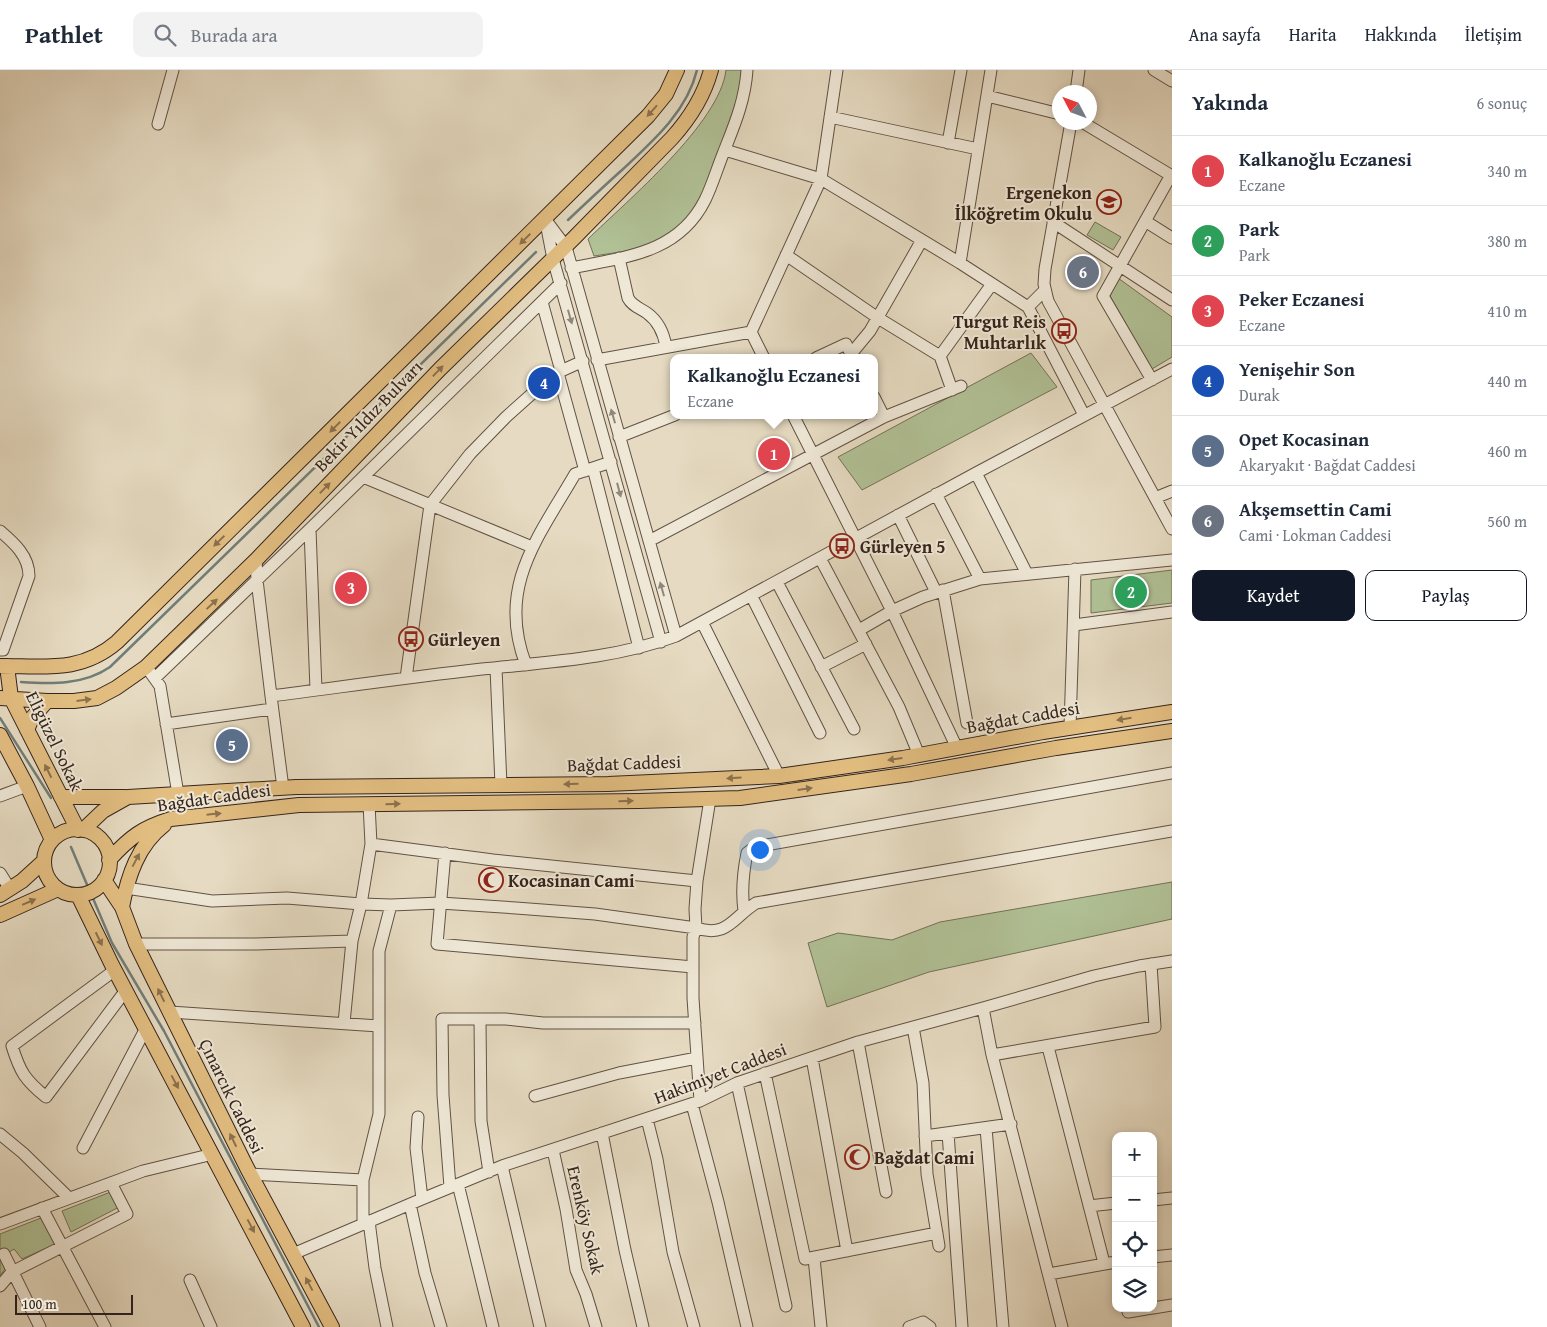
<!DOCTYPE html>
<html lang="tr">
<meta charset="utf-8">
<style>
:root{--surface:#fff;--page:#f2f2f3;--text:#1f2937;--muted:#747a83;--line:#e0e1e3;--accent:#111827}
body{margin:0;font-family:"Gentium Book Plus",serif;background:var(--page);color:var(--text)}
.controls{position:absolute;right:15px;bottom:15px;display:grid;overflow:hidden;border-radius:10px;box-shadow:0 2px 8px #0003}
.controls button{width:45px;height:45px;display:grid;place-items:center;padding:0;border:0;border-bottom:1px solid var(--line);background:var(--surface);color:var(--text);font:25px sans-serif}
.compass{position:absolute;left:1052px;top:15px;width:45px;height:45px;border-radius:50%;background:var(--surface);box-shadow:0 2px 8px #0003;rotate:311deg}
.scale{position:absolute;left:15px;bottom:12px;width:118px;box-sizing:border-box;padding-left:5px;border:2px solid #35241b;border-top:0;font-size:14px;line-height:18px;white-space:nowrap;color:#35241b;-webkit-text-stroke:4px #efe8d7;paint-order:stroke}
.you{position:absolute;left:759px;top:779px;width:18px;height:18px;margin:-12px;border:4px solid #fff;border-radius:50%;background:#1a73e8;box-shadow:0 0 0 8px #1a73e833}
.badge{display:grid;place-items:center;width:32px;height:32px;border-radius:50%;background:var(--accent);color:#fff;font-size:16px;font-weight:700}
.pin{position:absolute;translate:-50% -50%;border:2px solid #fff;box-shadow:0 1px 5px #0006}
.popup{position:absolute;left:670px;top:284px;width:208px;height:65px;box-sizing:border-box;display:grid;place-content:center;border-radius:10px;background:var(--surface);filter:drop-shadow(0 1px 4px #0005);font-size:16px;white-space:nowrap;color:var(--muted)}
.popup b{font-size:19px;color:var(--text)}
.popup::after{content:'';position:absolute;left:50%;top:100%;margin-left:-10px;border:10px solid transparent;border-top-color:var(--surface)}
.list{margin:0;padding:0;list-style:none}
h2{display:flex;justify-content:space-between;align-items:center;height:65px;margin:0;padding:0 20px;font-size:21px}
h2 small{font-size:16px;font-weight:400;color:var(--muted)}
.list li{display:grid;grid-template-columns:32px 1fr auto;gap:15px;align-items:center;box-sizing:border-box;height:70px;padding:0 20px;border-top:1px solid var(--line)}
.list b{display:block;font-size:19px;white-space:nowrap}
.list p{margin:0;font-size:16px;white-space:nowrap;color:var(--muted)}
.list em{font-size:16px;font-style:normal;color:var(--muted)}
.actions{display:flex;gap:10px;padding:15px 20px}
.actions a{flex:1;padding:11px 0;border:1px solid var(--accent);border-radius:10px;text-align:center;font-size:18px;color:var(--accent)}
.actions .main{background:var(--accent);color:#fff}
.icon{flex:none;width:28px;height:28px;fill:none;stroke:currentColor;stroke-width:2;stroke-linecap:round;stroke-linejoin:round}
.map{position:relative;flex:none;width:1172px;height:1257px;overflow:hidden}
header{display:flex;align-items:center;gap:30px;box-sizing:border-box;height:70px;padding:0 25px;background:var(--surface);border-bottom:1px solid var(--line)}
header strong{font-size:24px}
nav{display:flex;gap:28px;margin-inline-start:auto;font-size:18px}
.search{width:350px;height:45px;background:var(--page);display:flex;align-items:center;gap:12px;box-sizing:border-box;padding:0 18px;border-radius:10px;color:var(--muted);font-size:19px}
main{display:flex}
aside{flex:1;background:var(--surface)}
.map>svg:first-child{display:block}
.green{fill:#b1c196;stroke:#737258}
.lines{fill:none;stroke-linecap:round;stroke-linejoin:round}
.stream{stroke:#707e79;stroke-width:2.5}
.minor-casing{stroke:#615245;stroke-width:13}
.major-casing{stroke:#35241b;stroke-width:16}
.minor{stroke:#efe8d7;stroke-width:11}
.major{stroke:#e3be81;stroke-width:14}
.oneway{fill:#8c714e}
.oneway2{fill:#928679}
.labels{text-anchor:middle;dominant-baseline:central;stroke-width:4;stroke-linejoin:round;paint-order:stroke}
.poi-label{font-size:18px;font-weight:bold;fill:#35241b;stroke:#efe8d7;text-anchor:start}
.street-label{font-size:18px;fill:#35241b;stroke:#efe8d7}
</style>
<header>
<strong>Pathlet</strong>
<div class="search"><svg class="icon" aria-label="search" viewBox="0 0 24 24"><circle cx="10" cy="10" r="6"/><path d="M15 15l6 6"/></svg>Burada ara</div>
<nav><a>Ana sayfa</a><a>Harita</a><a>Hakkında</a><a>İletişim</a></nav>
</header>
<main>
<div class="map">
<svg width="1172" height="1257" viewBox="0 0 1172 1257">
<rect width="100%" height="100%" fill="#e6dbc2"/>
<filter id="stains"><feTurbulence type="fractalNoise" baseFrequency=".004" numOctaves="4"/><feColorMatrix values="0 0 0 0 .2 0 0 0 0 .09 0 0 0 0 .02 0 0 0 .5 -.17"/></filter>
<radialGradient id="worn" r=".72"><stop offset=".6" stop-color="#630" stop-opacity="0"/><stop offset="1" stop-color="#630" stop-opacity=".3"/></radialGradient>
<path class="green" d="M726,0h20l-35,126 -31,34 -29,17 -57,9 -6,-17c39,-38 132,-116 138,-169z
M1095,152l26,15 -8,13 -26,-15z
M1118,208l54,39v40l-20,12 -42,-73z
M1031,283l26,34 -195,103 -24,-33z
M1172,500v33l-81,10v-33z
M1172,812v37l-243,53 -102,35 -19,-64 30,-10 54,7 48,-18z
M113,1121l8,15 -50,26 -9,-21z
M46,1146l14,26 -38,17 -8,-10 -11,7 6,7 -9,13v-42z"/>
<g class="lines">
<path class="stream" d="M568,150c18,-17 36,-34 54,-50 30,-28 65,-58 75,-100
M21,612c31,2 63,3 89,-15l426,-415
M0,648l51,80
M71,777l17,40
M92,826l20,47 52,88 155,296"/>
<defs>
<path id="minor" d="M1154,0l18,11
M1076,22l3,-22
M987,26l73,18
M830,47l148,32
M1071,52l-26,147 -1,15 4,17 124,228
M1082,52l90,54
M158,54l15,-54
M948,73l13,-73
M725,80l96,29 139,84 68,44
M545,149l21,28 110,389
M1145,151l27,17
M1053,152l119,78
M546,153l7,36 108,383
M786,185l92,63 62,38
M619,188l9,40c4,8 12,10 19,15 11,8 17,21 19,34
M960,193l31,-193
M571,198c53,-11 107,-14 134,-68 7,-14 12,-31 18,-46 11,-28 22,-53 24,-84
M1045,220l-17,17 56,108
M542,232l19,69
M751,262l70,-153 16,-109
M751,262l13,26
M851,284l19,-23 52,-91
M816,288l30,-14 7,14
M597,290l154,-28
M558,303l27,98
M1152,310l-49,-84 68,-121
M952,320l-12,-34 52,-72
M874,327l10,20
M793,345l99,196 65,137
M619,367l56,-22
M593,398l46,180
M976,403l51,101
M363,407l169,70
M936,424l44,85
M1155,428l17,-7
M898,445l38,77
M310,459l6,161
M0,461c14,12 29,25 29,45l-26,74h-3
M649,471l235,-124 77,-31
M820,488l79,149 20,48
M256,490l1,20 14,116 12,92
M777,512l77,147
M943,520l24,133
M751,525l69,138
M702,552l77,154
M1074,555l98,-13
M859,560l33,-19 31,-14 57,-18 192,-19
M526,595c-30,-78 12,-127 49,-191l36,-12
M821,597l45,-23
M496,598l5,117
M150,602l10,14 18,108
M155,608l155,-149 251,-246
M406,608l24,-173 40,-51 36,-37 38,-34 17,-12 22,-10
M271,626c70,-9 140,-19 211,-27 65,-7 132,-10 194,-33l300,-163 196,-104
M166,654l106,-15
M1070,657l5,-158
M0,726l27,-10
M369,734l2,40 122,16 204,21
M445,783l-8,91 256,23
M0,803l10,16
M126,818l86,13 75,-3 74,6 30,1 49,-2 76,5 79,6 101,14c32,10 36,-10 60,-25l416,-72
M744,841c-3,-21 -1,-38 3,-58l8,-6 417,-74
M136,874h120l96,-3
M115,900l-103,76c8,26 13,34 34,51l80,-107
M983,938l9,47 70,272
M170,942l209,14
M480,949l1,102 8,51
M344,953l8,-82 9,-37 10,-60
M913,957l10,56 4,91 12,72
M858,972l28,150
M1048,977l56,216
M992,985l163,-28 -4,-63
M812,988l35,193
M765,1003l40,186 132,-26
M737,1013l49,223
M535,1026l84,-23 78,-15
M700,1031l-7,-103v-61l3,-9 -1,-19 2,-28 13,-82
M692,1034l26,98 29,125
M418,1047l-2,31 6,51
M647,1049l10,40 16,93 21,75
M986,1058l17,199
M602,1063l23,117 18,77
M948,1063l14,194
M0,1064l23,19 46,45
M925,1066l86,-12
M83,1078l63,-120
M553,1080l13,59 10,61 10,24 10,33
M502,1096l38,161
M250,1104l113,6
M458,1114l35,143
M450,1117l-7,-92 -1,-76h64l37,4h152
M1153,1130l19,-2
M410,1134l15,69 16,54
M1089,1136l27,-3
M42,1138l63,119
M369,1151l6,47 12,59
M363,1153v-43l16,-66v-163l12,-46
M0,1154l143,-53 70,-17
M4,1184l36,73
M293,1184l129,-55 80,-33 198,-65 37,-18 121,-41 125,-34 111,-32 45,-10 33,-5
M1153,1187l19,-2
M814,1188l7,69
M1049,1204l67,-12
M190,1210l21,47
M0,1216l12,-14 115,-58 -16,-31
M1153,1238l19,-3
M1128,1242l24,-4
M909,1257l14,-5 7,5"/>
<path id="major" d="M0,596c45,0 81,7 117,-24l531,-526 18,-22 11,-24
M7,596l4,32 67,132
M0,628l47,3h27l23,-3 19,-10 30,-21 110,-107 184,-191 134,-131 98,-100c18,-20 32,-42 39,-68
M27,660l5,-12 15,-17
M0,665l27,51 25,54
M61,727h64
M44 792a33 33 0 1 1 66 0a33 33 0 1 1-66 0Z
M83,760l20,-19 25,-14 168,-10 312,-3 171,-8 124,-18 140,-26 129,-20
M109,790c21,-23 33,-32 62,-41l128,-14 340,-4 101,-3 171,-24 145,-26 116,-17
M104,810l18,27 14,37 111,224 85,159
M0,825l22,-14 22,-20
M78,825l34,70 191,362
M122,837c6,-31 16,-62 42,-82
M0,845l58,-26"/>
</defs>
<use href="#minor" class="minor-casing"/>
<use href="#major" class="major-casing"/>
<use href="#minor" class="minor"/>
<use href="#major" class="major"/>
</g>
<defs><path id="oneway-solid" d="M-6-.8H1V-3.2L6.5 0L1 3.2V.8H-6Z" transform="scale(1.25)"/></defs>
<g class="oneway">
<use href="#oneway-solid" transform="translate(652 41) rotate(132)"/>
<use href="#oneway-solid" transform="translate(525 169) rotate(135)"/>
<use href="#oneway-solid" transform="translate(438 301) rotate(-46)"/>
<use href="#oneway-solid" transform="translate(335 357) rotate(135)"/>
<use href="#oneway-solid" transform="translate(325 418) rotate(-46)"/>
<use href="#oneway-solid" transform="translate(219 471) rotate(136)"/>
<use href="#oneway-solid" transform="translate(212 534) rotate(-43)"/>
<use href="#oneway-solid" transform="translate(84 630) rotate(-7)"/>
<use href="#oneway-solid" transform="translate(1124 649) rotate(171)"/>
<use href="#oneway-solid" transform="translate(895 689) rotate(172)"/>
<use href="#oneway-solid" transform="translate(48 701) rotate(-117)"/>
<use href="#oneway-solid" transform="translate(734 708) rotate(177)"/>
<use href="#oneway-solid" transform="translate(571 714) rotate(179)"/>
<use href="#oneway-solid" transform="translate(805 719) rotate(-8)"/>
<use href="#oneway-solid" transform="translate(626 731) rotate(-1)"/>
<use href="#oneway-solid" transform="translate(393 734) rotate(-1)"/>
<use href="#oneway-solid" transform="translate(214 744) rotate(-6)"/>
<use href="#oneway-solid" transform="translate(136 790) rotate(-62)"/>
<use href="#oneway-solid" transform="translate(29 832) rotate(-23)"/>
<use href="#oneway-solid" transform="translate(99 869) rotate(64)"/>
<use href="#oneway-solid" transform="translate(161 925) rotate(-116)"/>
<use href="#oneway-solid" transform="translate(175 1012) rotate(62)"/>
<use href="#oneway-solid" transform="translate(233 1070) rotate(-116)"/>
<use href="#oneway-solid" transform="translate(251 1156) rotate(62)"/>
<use href="#oneway-solid" transform="translate(309 1214) rotate(-118)"/>
</g>
<g class="oneway2">
<use href="#oneway-solid" transform="translate(570 247) rotate(74)"/>
<use href="#oneway-solid" transform="translate(613 346) rotate(-106)"/>
<use href="#oneway-solid" transform="translate(619 420) rotate(75)"/>
<use href="#oneway-solid" transform="translate(662 519) rotate(-106)"/>
</g>
<defs>
<symbol id="school-ring" viewBox="-11 -11 22 22"><circle r="9.5" fill="#efe8d7" stroke="#8f2418" stroke-width="1.5"/><path d="M0-5L7-2L0 1L-7-2ZM-4 1L0 2.5L4 1V4Q0 6-4 4Z" fill="#8f2418"/></symbol>
<symbol id="bus-ring" viewBox="-11 -11 22 22"><circle r="9.5" fill="#efe8d7" stroke="#8f2418" stroke-width="1.5"/><path d="M-5-6H5V4H4V6H2V4H-2V6H-4V4H-5ZM-3.5-4V0h7V-4ZM-3.5 1.2v1.5H-2V1.2ZM2 1.2v1.5H3.5V1.2Z" fill="#8f2418"/></symbol>
<symbol id="mosque-ring" viewBox="-11 -11 22 22"><circle r="9.5" fill="#efe8d7" stroke="#8f2418" stroke-width="1.5"/><path d="M3.5-4.9A6 6 0 1 0 3.5 4.9A5 5 0 1 1 3.5-4.9Z" fill="#8f2418"/></symbol>
</defs>
<g fill-rule="evenodd">
<use href="#school-ring" x="1095" y="118" width="28" height="28"/>
<use href="#bus-ring" x="1050" y="247" width="28" height="28"/>
<use href="#bus-ring" x="828" y="462" width="28" height="28"/>
<use href="#bus-ring" x="397" y="555" width="28" height="28"/>
<use href="#mosque-ring" x="477" y="796" width="28" height="28"/>
<use href="#mosque-ring" x="843" y="1073" width="28" height="28"/>
</g>
<g class="labels">
<g class="poi-label">
<text x="1092" y="122" text-anchor="end">Ergenekon<tspan x="1092" dy="21">İlköğretim Okulu</tspan></text>
<text x="1046" y="251" text-anchor="end">Turgut Reis<tspan x="1046" dy="21">Muhtarlık</tspan></text>
<text x="860" y="476">Gürleyen 5</text>
<text x="428" y="569">Gürleyen</text>
<text x="508" y="810">Kocasinan Cami</text>
<text x="874" y="1087">Bağdat Cami</text>
</g>
<g class="street-label">
<text transform="translate(368 346) rotate(-46)">Bekir Yıldız Bulvarı</text>
<text transform="translate(1023 647) rotate(-10)">Bağdat Caddesi</text>
<text transform="translate(55 671) rotate(64)">Eligüzel Sokak</text>
<text transform="translate(624 693) rotate(-2)">Bağdat Caddesi</text>
<text transform="translate(214 727) rotate(-8)">Bağdat Caddesi</text>
<text transform="translate(720 1003) rotate(-21)">Hakimiyet Caddesi</text>
<text transform="translate(232 1026) rotate(64)">Çınarcık Caddesi</text>
<text transform="translate(586 1150) rotate(77)">Erenköy Sokak</text>
</g>
</g>
<rect width="100%" height="100%" filter="url(#stains)"/>
<rect width="100%" height="100%" fill="url(#worn)"/>
</svg>
<div class="controls">
<button>+</button>
<button>−</button>
<button><svg class="icon" aria-label="locate" viewBox="0 0 24 24"><circle cx="12" cy="12" r="6"/><path d="M12 2v4M12 18v4M2 12h4M18 12h4"/></svg></button>
<button><svg class="icon" aria-label="layers" viewBox="0 0 24 24"><path d="M12 4l9 5-9 5-9-5zM3 14l9 5 9-5"/></svg></button>
</div>
<svg class="compass" viewBox="-18 -18 36 36"><path d="M0-13l5 13h-10z" fill="#e53935"/><path d="M0 13l5-13h-10z" fill="#747a83"/></svg>
<div class="scale">100 m</div>
<div class="you"></div>
<div class="pin badge" style="left:774px;top:384px;background:#e0444e">1</div>
<div class="popup"><b>Kalkanoğlu Eczanesi</b>Eczane</div>
<div class="pin badge" style="left:1131px;top:522px;background:#2e9e5b">2</div>
<div class="pin badge" style="left:351px;top:518px;background:#e0444e">3</div>
<div class="pin badge" style="left:544px;top:313px;background:#1a4fb4">4</div>
<div class="pin badge" style="left:232px;top:675px;background:#5c6f8a">5</div>
<div class="pin badge" style="left:1083px;top:202px;background:#6b7280">6</div>
</div>
<aside>
<h2>Yakında<small>6 sonuç</small></h2>
<ul class="list">
<li><span class="badge" style="background:#e0444e">1</span><div><b>Kalkanoğlu Eczanesi</b><p>Eczane</p></div><em>340 m</em></li>
<li><span class="badge" style="background:#2e9e5b">2</span><div><b>Park</b><p>Park</p></div><em>380 m</em></li>
<li><span class="badge" style="background:#e0444e">3</span><div><b>Peker Eczanesi</b><p>Eczane</p></div><em>410 m</em></li>
<li><span class="badge" style="background:#1a4fb4">4</span><div><b>Yenişehir Son</b><p>Durak</p></div><em>440 m</em></li>
<li><span class="badge" style="background:#5c6f8a">5</span><div><b>Opet Kocasinan</b><p>Akaryakıt · Bağdat Caddesi</p></div><em>460 m</em></li>
<li><span class="badge" style="background:#6b7280">6</span><div><b>Akşemsettin Cami</b><p>Cami · Lokman Caddesi</p></div><em>560 m</em></li>
</ul>
<div class="actions"><a class="main">Kaydet</a><a>Paylaş</a></div>
</aside>
</main>
